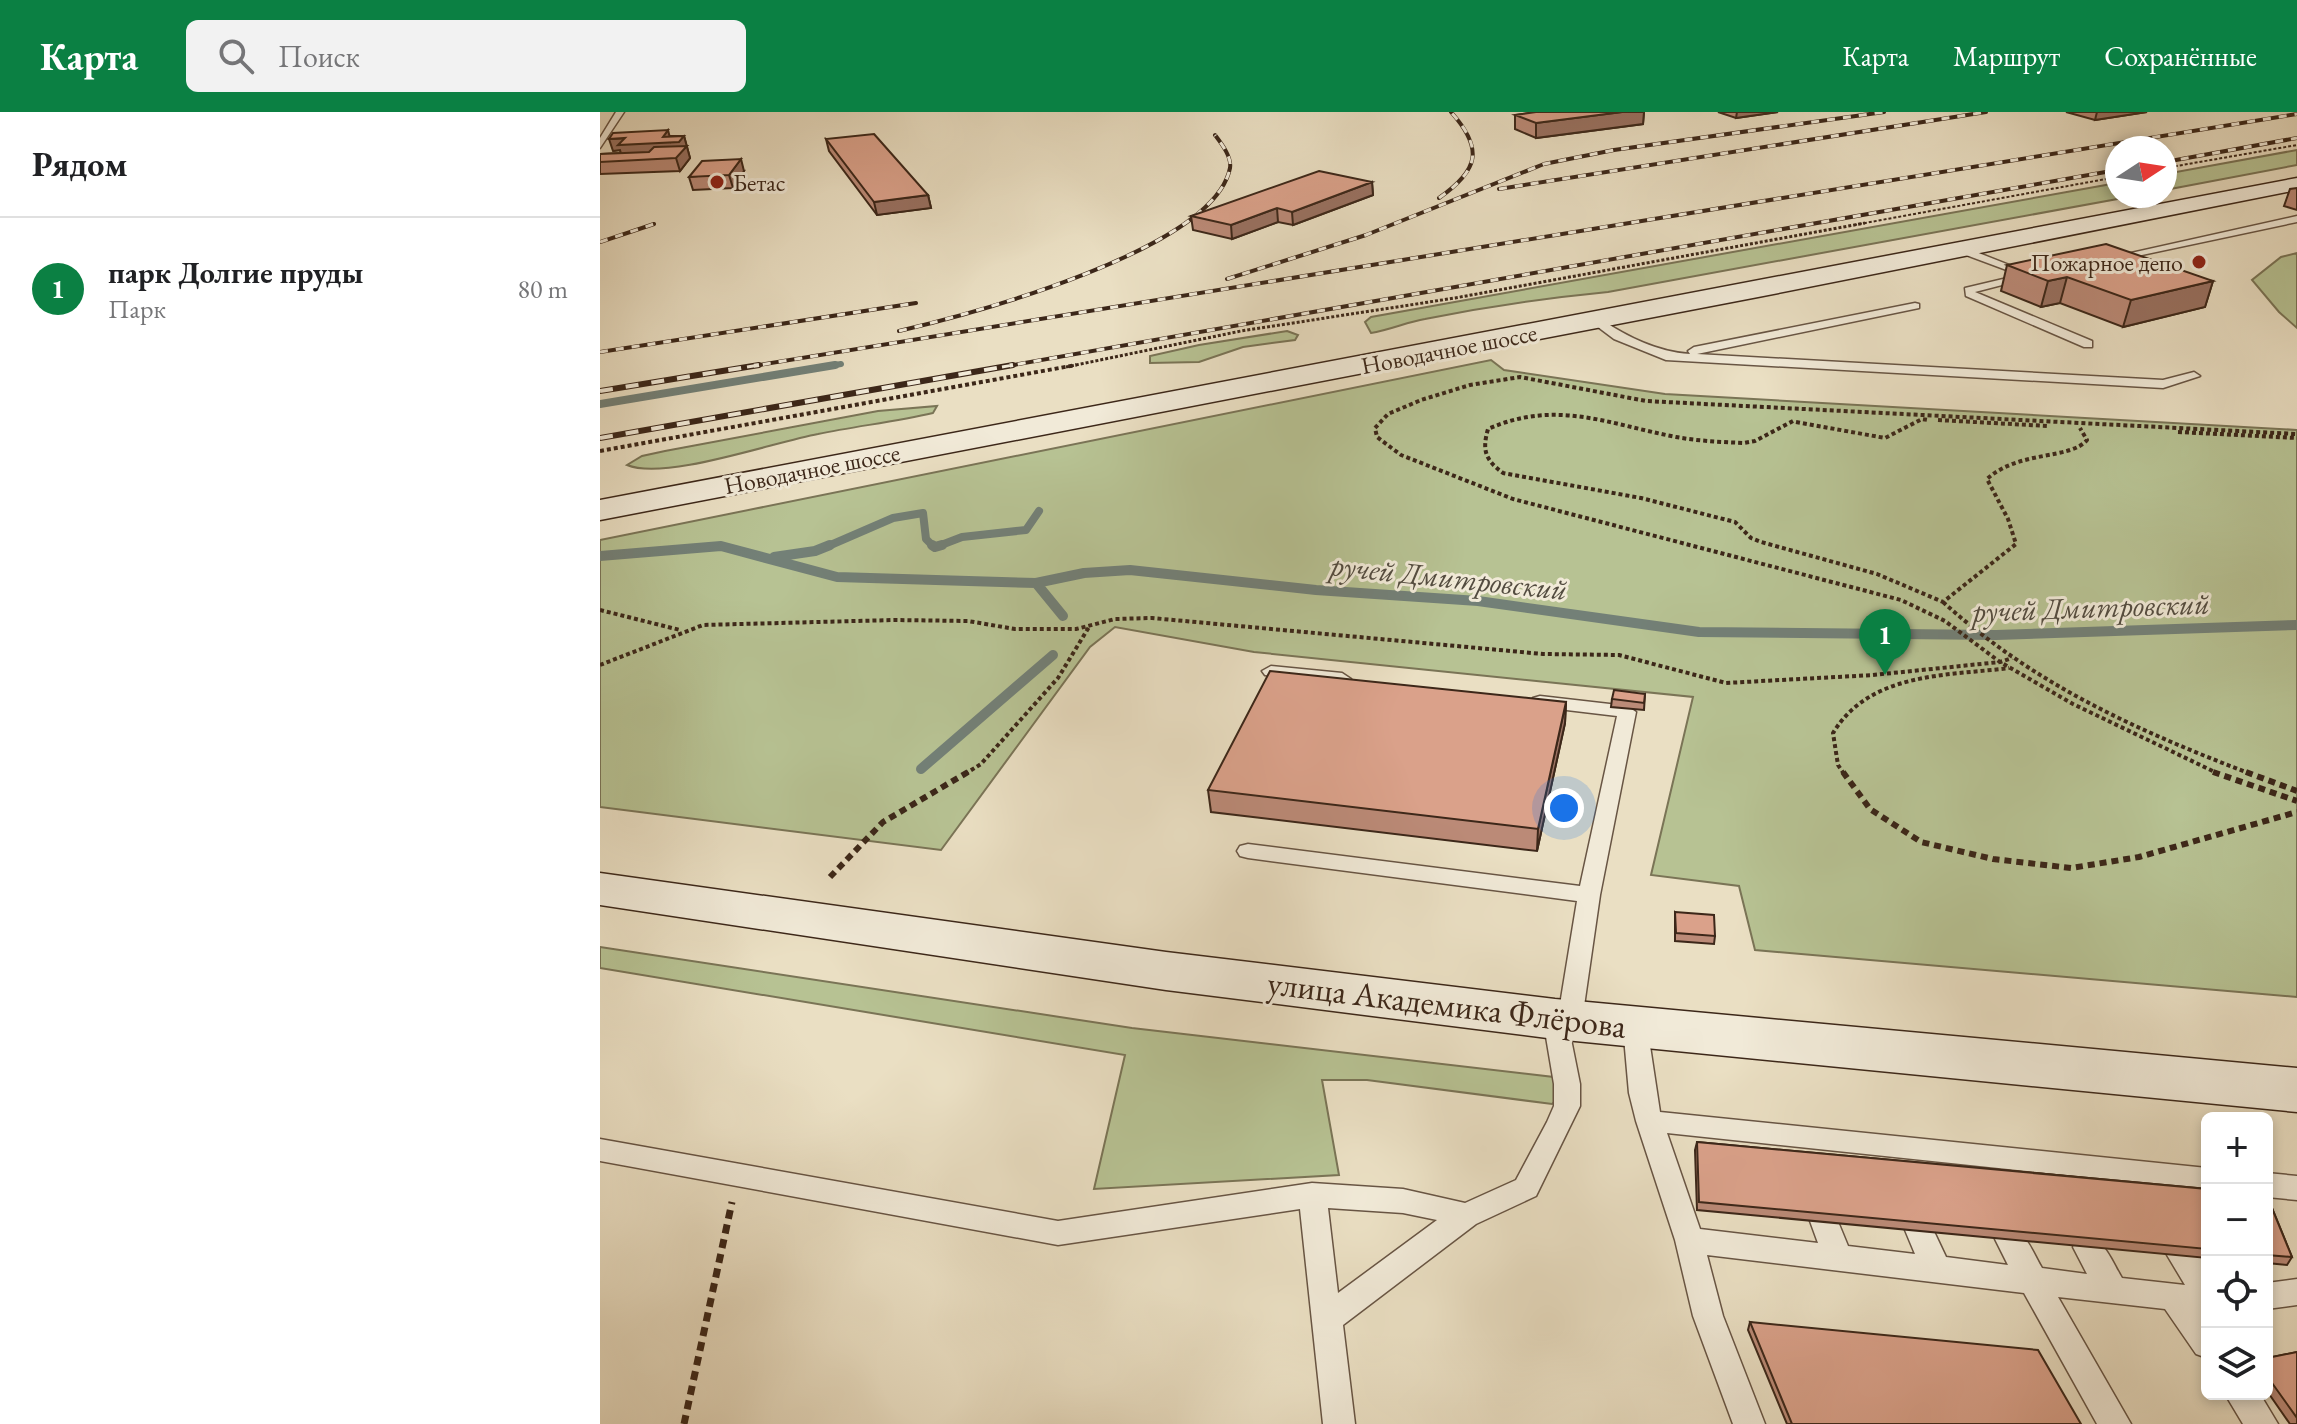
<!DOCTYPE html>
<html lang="ru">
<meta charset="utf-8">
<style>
:root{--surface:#fff;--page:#f2f2f2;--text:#202124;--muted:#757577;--line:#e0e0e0;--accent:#0b8043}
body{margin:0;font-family:"EB Garamond",serif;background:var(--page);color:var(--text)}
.controls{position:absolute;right:24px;bottom:24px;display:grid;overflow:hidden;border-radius:12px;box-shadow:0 4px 12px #0003}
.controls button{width:72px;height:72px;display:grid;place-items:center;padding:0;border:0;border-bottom:2px solid var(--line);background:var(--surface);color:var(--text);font:40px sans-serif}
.compass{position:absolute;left:1505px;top:24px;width:72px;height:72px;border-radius:50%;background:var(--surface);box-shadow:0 4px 12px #0003;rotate:78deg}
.you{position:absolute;left:964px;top:696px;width:28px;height:28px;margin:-20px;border:6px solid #fff;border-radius:50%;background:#1a73e8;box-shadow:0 0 0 12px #1a73e833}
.badge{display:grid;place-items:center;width:52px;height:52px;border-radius:50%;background:var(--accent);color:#fff;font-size:26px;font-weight:700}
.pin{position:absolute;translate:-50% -66px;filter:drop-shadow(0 2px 4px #0008)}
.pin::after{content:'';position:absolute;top:42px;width:28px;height:24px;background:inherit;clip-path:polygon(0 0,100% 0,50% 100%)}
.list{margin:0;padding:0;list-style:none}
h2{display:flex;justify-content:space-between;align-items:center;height:104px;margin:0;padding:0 32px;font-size:34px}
h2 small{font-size:26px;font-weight:400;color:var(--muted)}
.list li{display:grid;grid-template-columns:52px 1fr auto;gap:24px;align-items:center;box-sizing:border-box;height:144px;padding:0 32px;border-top:2px solid var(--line)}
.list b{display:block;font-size:30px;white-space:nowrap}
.list p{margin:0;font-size:26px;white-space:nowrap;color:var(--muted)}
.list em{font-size:26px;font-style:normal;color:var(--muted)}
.icon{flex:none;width:44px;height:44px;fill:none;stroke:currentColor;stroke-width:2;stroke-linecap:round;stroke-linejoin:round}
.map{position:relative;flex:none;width:1697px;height:1312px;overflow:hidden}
header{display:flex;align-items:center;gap:48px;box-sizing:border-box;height:112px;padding:0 40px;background:var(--accent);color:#fff}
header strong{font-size:38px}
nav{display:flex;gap:44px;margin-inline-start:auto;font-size:28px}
.search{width:560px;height:72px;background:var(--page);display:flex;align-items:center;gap:20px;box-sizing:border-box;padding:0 28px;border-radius:12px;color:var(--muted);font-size:30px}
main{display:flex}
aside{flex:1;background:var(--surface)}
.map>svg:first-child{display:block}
.green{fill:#b7c293;stroke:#7a7456;stroke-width:2}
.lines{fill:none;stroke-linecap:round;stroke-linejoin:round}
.stream-far2{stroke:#738077;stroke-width:6}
.stream-far1{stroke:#738077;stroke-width:8}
.stream{stroke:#738077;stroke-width:10}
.lane-casing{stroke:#685544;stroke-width:3}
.secondary-casing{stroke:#3c2719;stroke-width:3}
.path-far4{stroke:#3c2719;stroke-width:2;stroke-dasharray:3 2;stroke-linecap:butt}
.path-far3{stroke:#3c2719;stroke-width:3;stroke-dasharray:3 2;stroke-linecap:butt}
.path-far2{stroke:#3c2719;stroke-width:4;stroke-dasharray:4 3;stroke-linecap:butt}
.path-far1{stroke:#3c2719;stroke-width:6;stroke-dasharray:7 5;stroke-linecap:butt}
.path{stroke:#3c2719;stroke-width:7;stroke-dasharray:9 6;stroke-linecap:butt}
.lane{fill:#f1ead8;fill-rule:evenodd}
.secondary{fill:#f1ead8;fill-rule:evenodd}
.rail-far1-casing{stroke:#3c2719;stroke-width:4}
.rail-casing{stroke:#3c2719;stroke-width:6}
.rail-far1{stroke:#f1ead8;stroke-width:3;stroke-dasharray:8;stroke-linecap:butt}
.rail{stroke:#f1ead8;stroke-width:4;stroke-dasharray:13;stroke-linecap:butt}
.wall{fill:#bb8a77;stroke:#3c2719;stroke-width:2}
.shaded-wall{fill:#997161;stroke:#3c2719;stroke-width:2}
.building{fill:#daa18a;stroke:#3c2719;stroke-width:2}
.poi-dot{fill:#8f2418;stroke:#f1ead8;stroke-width:3}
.labels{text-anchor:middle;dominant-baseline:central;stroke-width:6;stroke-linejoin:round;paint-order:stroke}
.far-poi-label{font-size:24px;fill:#3c2719;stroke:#f1ead8;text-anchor:start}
.far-street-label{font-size:24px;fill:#3c2719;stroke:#f1ead8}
.water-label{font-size:30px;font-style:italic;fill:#534c40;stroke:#f1ead8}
.near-street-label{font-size:34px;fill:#3c2719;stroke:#f1ead8}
</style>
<header>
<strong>Карта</strong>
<div class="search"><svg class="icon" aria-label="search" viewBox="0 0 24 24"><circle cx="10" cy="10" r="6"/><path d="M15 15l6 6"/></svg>Поиск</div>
<nav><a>Карта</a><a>Маршрут</a><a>Сохранённые</a></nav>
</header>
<main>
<aside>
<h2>Рядом<small></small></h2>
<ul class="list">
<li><span class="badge">1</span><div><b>парк Долгие пруды</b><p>Парк</p></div><em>80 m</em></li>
</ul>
</aside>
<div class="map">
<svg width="1697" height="1312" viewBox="0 0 1697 1312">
<rect width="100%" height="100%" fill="#eadfc3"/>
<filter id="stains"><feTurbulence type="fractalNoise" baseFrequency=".0025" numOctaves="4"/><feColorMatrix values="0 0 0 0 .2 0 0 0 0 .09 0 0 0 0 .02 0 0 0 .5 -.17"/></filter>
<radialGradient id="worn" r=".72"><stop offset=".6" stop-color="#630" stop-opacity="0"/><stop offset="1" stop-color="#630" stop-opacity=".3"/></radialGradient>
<path class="green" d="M1697,38v15l-132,25v-16z
M1517,71v13h17l-526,96c-62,6 -123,15 -183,27 -18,3 -35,11 -54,14l-6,-11 6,-5z
M1697,141v75l-18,-16 -27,-32 29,-23z
M687,219l11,4 -3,5 -52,7 -44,15 -49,1v-7l49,-11z
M891,248l13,10 161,24 632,36v567l-542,-47 -16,-64 -88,-11 42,-178 -439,-45 -139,-25 -25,20 -149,203 -341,-43v-267z
M337,294l-4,7c-38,9 -77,13 -115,21 -44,8 -153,47 -191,31l15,-9 23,-5 213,-40z
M0,835l532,81 430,50v17l-10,9 -185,-24h-45l17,95 -245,14 31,-134 -525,-87z"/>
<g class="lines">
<path class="stream-far2" d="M223,255l18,-3"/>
<path class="stream-far1" d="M0,292l235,-39
M114,435h9
M226,435l67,-29 30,-5 3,26 8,8
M336,435l26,-10 64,-7 13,-19"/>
<path class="stream" d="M332,433l3,2 7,-2
M0,444l121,-10 116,31 199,6 48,-10 46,-3 186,20 162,11 221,31 297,3 301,-10
M174,445l41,-6 15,-6
M436,471l27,33
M321,657l132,-114"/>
<defs>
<path id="lane" d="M16,0h8l-24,36v-10z
M1697,104v6l-188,40 -5,-3z
M1358,136h8l71,28 -62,16 117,49v6h-8l-118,-51 -1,-8 55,-13 -62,-23z
M1315,191l4,1v4l-222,46 466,26 31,-8 6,4 -37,12 -497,-28 -52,-21 -24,-18 10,-2c28,18 57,33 90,35l-2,-3 6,-4z
M671,554l71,7 9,6 -9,6 -77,-10 -3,-4z
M940,584l87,10 9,6 -36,183 -18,125 -3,6 -10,3 11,55v22l-44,90 -60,28 -133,101 12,99h-32l-23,-215 -242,36 -458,-84v-22l458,82 254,-38 91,6 62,14 51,-23 31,-58 7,-16v-22l-11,-65 3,-6 13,-2 18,-110 -329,-43 -8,-2 -3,-5 3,-5 8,-2 332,42 37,-170 -84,-10 -2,-4 2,-4zM728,1096l75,5 34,7 -99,73z
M1035,905l9,2 3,7 13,86 547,56v22l-540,-57 33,96 118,14 -8,-22 4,-9 10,-3 10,3 14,34 67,8 -10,-24 4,-9 10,-3 10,3 17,36 62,8 -13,-26 4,-9c24,-9 32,20 43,38l45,6 -14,-27 4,-9c24,-9 34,22 45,40l63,7 -18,-30 5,-9c39,-14 35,45 35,68h-4l4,5v39l-11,-4 -31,-45 -107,-12 73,127h-34l-73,-131 -317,-38 16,61 42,108h-32l-40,-108 -18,-76 -39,-119 -7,-28 -6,-67 3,-7z
M1667,1061l30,3v24l-30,-3z
M1697,1167v26l-30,4v-26z
M1625,1282h35l18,30h-35z"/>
<path id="secondary" d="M1697,66v12l-539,107 -1158,223v-20z
M0,761l566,79 389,47 742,69v44l-742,-73 -389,-49 -566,-85z"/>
</defs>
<use href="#lane" class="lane-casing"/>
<use href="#secondary" class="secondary-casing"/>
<path class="path-far4" d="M1565,56l132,-23
M1254,113l263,-48"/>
<path class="path-far3" d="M466,255l175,-36 214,-33 410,-75"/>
<path class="path-far2" d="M1338,308l110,6
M1193,309l-38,20 -11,2c-23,-1 -46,-2 -68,-6 -68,-13 -120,-38 -188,-8 -6,21 -3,31 15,44l138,25 94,24 16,16 10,4 116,32 66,28 73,-58 -8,-25 -21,-40c32,-29 83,-19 100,-39l-7,-12
M1196,310l89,16 37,-19 6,1
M1578,320l119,6
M0,339l476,-86
M1343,490c92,83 193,128 308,172
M0,498l80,20
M0,553l103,-40 191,-5 74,1 47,8h61l39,-10 37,-1 391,36 76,1 107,28 147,-8 127,-13 12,-4
M365,662l16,-10 77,-86 31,-51
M1244,662l-6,-9 -5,-32c37,-61 113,-57 176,-65
M1619,662l-146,-70 -73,-42 -55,-41 -44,-21 -388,-101 -112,-44 -24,-18 -2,-9 13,-14 33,-14 49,-15 50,-8 126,24 651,33"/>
<path class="path-far1" d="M1243,660l27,37 51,33 72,17 78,9 68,-11 158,-45
M1613,660l84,29
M1646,660l51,19
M230,765l53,-55 85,-50"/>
<path class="path" d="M84,1312l48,-222"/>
<use href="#lane" class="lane"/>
<use href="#secondary" class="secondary"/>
<defs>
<path id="rail-far1" d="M1565,50l132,-24
M899,77l487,-77
M839,86c40,-28 45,-49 12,-86
M0,130l54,-18
M627,167l139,-44 178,-71 70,-14 270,-38
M299,219c72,-17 315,-81 331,-163 2,-11 -9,-25 -15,-33
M0,240l316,-49
M147,255l1550,-253
M402,255l1115,-197"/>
<path id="rail" d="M0,279l159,-26
M0,326l413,-73"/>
</defs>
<use href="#rail-far1" class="rail-far1-casing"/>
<use href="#rail" class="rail-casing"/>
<use href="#rail-far1" class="rail-far1"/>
<use href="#rail" class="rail"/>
</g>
<path class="wall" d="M936,0h108l-1,12 -107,14 -21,-9v-14z
M1118,0h60l-42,6z
M1466,0h81l-52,8z
M70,24h14l6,22 -10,13 -80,3v-20l21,-1 -1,-3 -7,1z
M226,27l102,56 3,13 -54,7 -48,-64z
M144,59l-11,17 -40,2 -4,-13z
M772,70l1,13 -80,30 -15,-3 -46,17 -39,-9 -2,-14z
M1697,76v22l-13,-4 6,-17z
M1407,153l206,16 -8,26 -82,20 -63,-24 -19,4 -40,-16z
M1045,582l-1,16 -33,-3 1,-8z
M966,590l-1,21 -28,128 -326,-39 -3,-22z
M1075,800l40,24 -1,8 -39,-3z
M1097,1030l510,47v69l-510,-48 -2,-60z
M1667,1084l25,61 -5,8 -20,-2z
M1150,1210l331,102h-294l-39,-94z
M1697,1240v72h-7l-23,-33v-33z"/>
<path class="shaded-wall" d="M1022,0h22l-1,12 -107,14v-15z
M1137,0h41l-42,6z
M1497,0h50l-52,8z
M68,18l3,12 13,-6 6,22 -10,13 -4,-13 -54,-1 -2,-7 -7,1 -4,-12 54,-2z
M141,47l3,12 -11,17 -4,-13z
M772,70l1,13 -80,30 -1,-13z
M328,83l3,13 -54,7 -3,-13z
M677,96l1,14 -46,17 -1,-14z
M1467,165l-7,26 -19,4 7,-26z
M1613,169l-8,26 -82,20 8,-27z
M966,590l-1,21 -28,128 1,-22z"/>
<path class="building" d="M936,0h86l-86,11 -21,-8z
M68,18l-5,7 21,-1 -5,6 -61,3 7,-7 -16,1 4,-6z
M274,22l54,61 -54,7 -48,-63z
M87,34l-11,12 -76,4v-8l49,-2 5,-5z
M141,47l-12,16 -40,2 13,-16z
M719,59l53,11 -80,30 -15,-4 -46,17 -40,-9z
M1506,132l107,37 -82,19 -64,-23 -19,4 -41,-16z
M670,559l296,31 -28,127 -330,-39z
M1014,578l31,4 -1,9 -32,-4z
M1075,800l39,3 1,21 -39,-3z
M1097,1030l510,47v60l-508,-47z
M1667,1084l25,61 -25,-2z
M1150,1210l288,28 43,74h-289z
M1697,1240v66l-30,-42v-18z"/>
<g class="poi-dot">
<circle cx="117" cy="70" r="8"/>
<circle cx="1599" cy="150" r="8"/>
</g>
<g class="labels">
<g class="far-poi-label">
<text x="133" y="70">Бетас</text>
<text x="1583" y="150" text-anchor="end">Пожарное депо</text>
</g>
<g class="far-street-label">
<text transform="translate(849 237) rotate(-11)">Новодачное шоссе</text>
<text transform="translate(212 357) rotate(-11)">Новодачное шоссе</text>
</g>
<g class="water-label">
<text transform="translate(849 465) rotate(6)">ручей Дмитровский</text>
<text transform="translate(1491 495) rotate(-2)">ручей Дмитровский</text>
</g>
<g class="near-street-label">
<text transform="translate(847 892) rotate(7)">улица Академика Флёрова</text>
</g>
</g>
<rect width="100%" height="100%" filter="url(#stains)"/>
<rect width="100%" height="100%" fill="url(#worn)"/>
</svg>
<div class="controls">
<button>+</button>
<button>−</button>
<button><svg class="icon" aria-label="locate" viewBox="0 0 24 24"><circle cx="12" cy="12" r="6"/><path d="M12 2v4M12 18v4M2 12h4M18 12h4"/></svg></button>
<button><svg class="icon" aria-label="layers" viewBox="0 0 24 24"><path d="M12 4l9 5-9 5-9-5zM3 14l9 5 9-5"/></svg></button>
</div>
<svg class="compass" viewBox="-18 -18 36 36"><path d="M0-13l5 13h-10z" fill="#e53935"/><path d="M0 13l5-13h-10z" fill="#757577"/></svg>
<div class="you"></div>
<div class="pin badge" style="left:1285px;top:563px">1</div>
</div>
</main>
